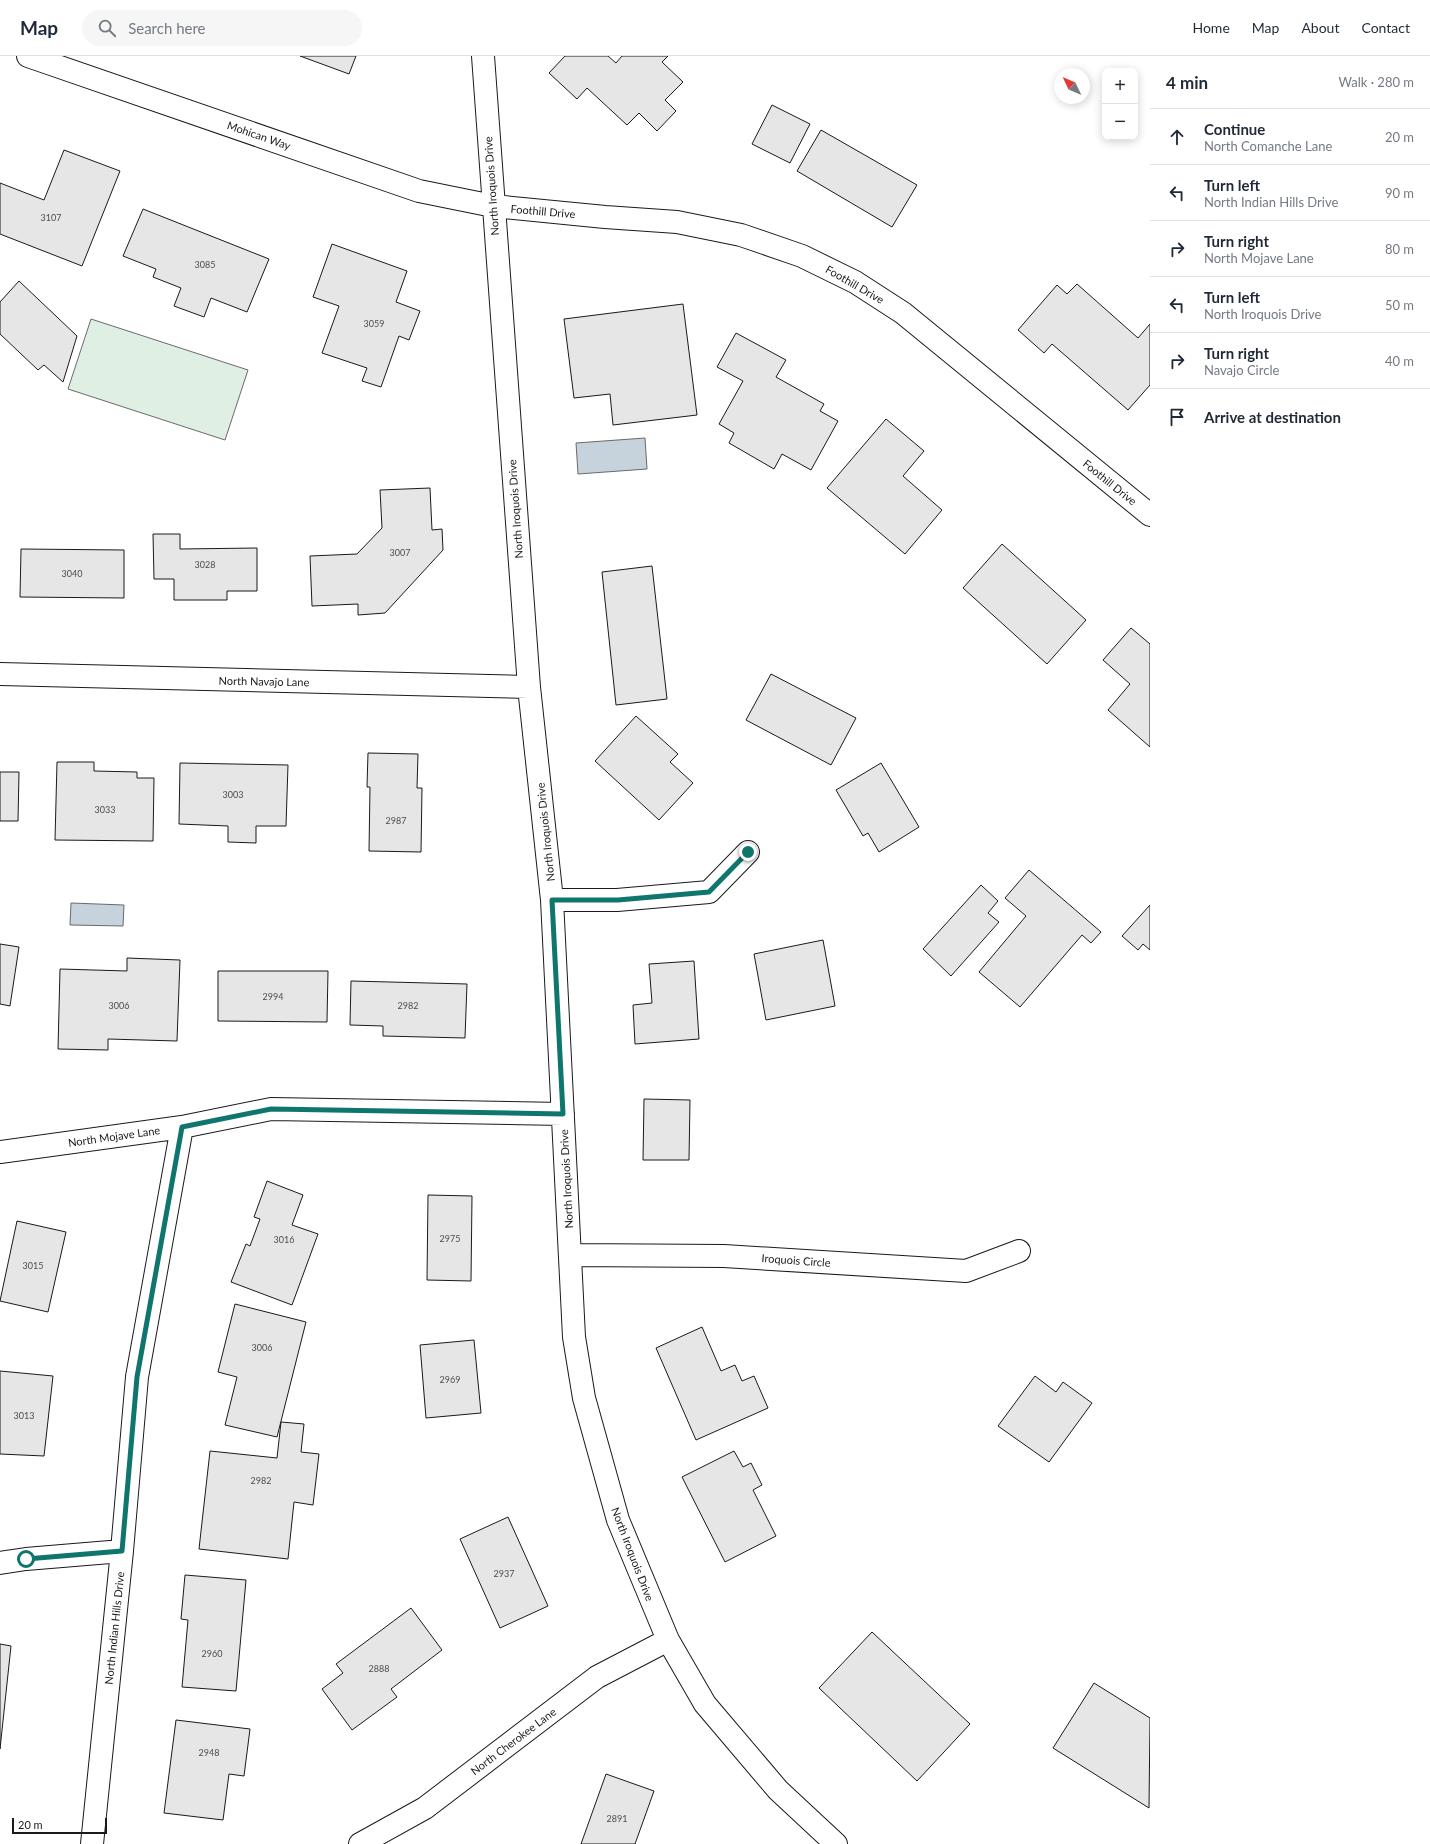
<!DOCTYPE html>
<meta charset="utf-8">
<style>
:root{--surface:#fff;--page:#f6f6f7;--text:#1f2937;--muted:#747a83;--line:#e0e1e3}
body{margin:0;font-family:Lato,sans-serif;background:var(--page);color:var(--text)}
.controls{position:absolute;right:12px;top:12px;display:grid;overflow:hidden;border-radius:8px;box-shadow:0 2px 10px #0003}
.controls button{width:36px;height:36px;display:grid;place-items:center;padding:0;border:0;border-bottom:1px solid var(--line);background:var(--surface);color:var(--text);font:20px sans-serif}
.compass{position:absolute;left:1054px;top:12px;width:36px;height:36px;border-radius:50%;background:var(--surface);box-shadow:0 2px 10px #0003;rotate:314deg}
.scale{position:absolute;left:12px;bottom:10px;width:95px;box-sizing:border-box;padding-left:4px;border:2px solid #1a1a1a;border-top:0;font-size:11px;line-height:14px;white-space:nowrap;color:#1a1a1a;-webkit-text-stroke:3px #fff;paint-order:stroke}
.stop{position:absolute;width:12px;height:12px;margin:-9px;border:3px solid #0f766e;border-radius:50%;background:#fff}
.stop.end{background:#0f766e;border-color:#fff;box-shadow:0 1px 4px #0008}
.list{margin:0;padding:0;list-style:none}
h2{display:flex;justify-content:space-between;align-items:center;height:52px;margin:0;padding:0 16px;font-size:17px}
h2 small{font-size:13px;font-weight:400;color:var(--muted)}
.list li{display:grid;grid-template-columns:26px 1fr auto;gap:12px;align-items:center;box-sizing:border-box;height:56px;padding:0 16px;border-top:1px solid var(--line)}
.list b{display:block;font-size:15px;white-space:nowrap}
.list p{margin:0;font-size:13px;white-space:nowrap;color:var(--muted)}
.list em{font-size:13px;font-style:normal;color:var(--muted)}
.icon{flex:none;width:22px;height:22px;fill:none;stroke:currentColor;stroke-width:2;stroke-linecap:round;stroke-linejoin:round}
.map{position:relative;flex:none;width:1150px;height:1788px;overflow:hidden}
header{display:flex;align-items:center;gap:24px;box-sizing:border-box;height:56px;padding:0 20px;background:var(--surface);border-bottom:1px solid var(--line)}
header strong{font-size:19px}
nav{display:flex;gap:22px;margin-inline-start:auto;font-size:14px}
.search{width:280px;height:36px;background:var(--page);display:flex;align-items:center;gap:10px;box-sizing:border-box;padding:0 14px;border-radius:22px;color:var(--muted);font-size:15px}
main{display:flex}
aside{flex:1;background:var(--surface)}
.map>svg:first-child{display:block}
.green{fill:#e0efe3;stroke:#6a6a6a}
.water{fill:#c6d2dc;stroke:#6a6a6a}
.building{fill:#e6e6e6;stroke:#1a1a1a}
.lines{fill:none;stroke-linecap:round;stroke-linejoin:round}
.minor-casing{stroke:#1a1a1a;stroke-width:24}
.minor{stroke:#fff;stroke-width:22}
.route{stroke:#0f766e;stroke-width:5}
.labels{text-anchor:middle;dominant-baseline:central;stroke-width:3;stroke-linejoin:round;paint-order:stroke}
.number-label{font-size:9px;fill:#4d4d4d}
.street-label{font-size:11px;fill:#1a1a1a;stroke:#fff}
</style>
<header>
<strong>Map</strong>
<div class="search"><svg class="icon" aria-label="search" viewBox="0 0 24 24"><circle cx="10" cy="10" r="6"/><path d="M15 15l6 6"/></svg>Search here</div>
<nav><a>Home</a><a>Map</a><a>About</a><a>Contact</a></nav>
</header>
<main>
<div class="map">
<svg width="1150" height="1788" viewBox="0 0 1150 1788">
<rect width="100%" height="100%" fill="#fff"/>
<path class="green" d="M91,263l157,51 -23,70 -157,-51z"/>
<path class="water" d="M645,382l2,31 -69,5 -2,-31z
M71,847l53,2 -1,21 -53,-1z"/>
<path class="building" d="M300,0h56l-7,18z
M565,0h43l8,7 6,-7h46l-6,6 21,20 -18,18 11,11 -19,20 -18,-18 -12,12 -40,-37 -10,11 -28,-26z
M772,49l38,19 -20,39 -38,-19z
M821,74l96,55 -25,42 -95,-56z
M64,94l56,21 -38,95 -82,-32v-51l44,17z
M143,153l126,50 -22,53 -36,-14 -7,19 -30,-11 7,-18 -28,-11 3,-8 -33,-13z
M332,188l75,27 -11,31 24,9 -11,29 -10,-4 -18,51 -19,-6 5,-13 -45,-15 17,-47 -26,-9z
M19,225l58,55 -14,46 -19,-17 -6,5 -38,-36v-32z
M1077,228l61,54 12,-14v61l-22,25 -76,-66 -8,9 -26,-23 39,-45 10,9z
M683,248l14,111 -84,10 -3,-31 -36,4 -10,-79z
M736,277l50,27 -10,17 48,27 -4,7 18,10 -27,49 -29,-16 -8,15 -45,-26 5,-10 -15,-9 24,-43 -26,-14z
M886,363l38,32 -21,25 39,34 -37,44 -78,-66z
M430,432l2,42 10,-1 1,21 -58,63 -27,2v-11l-46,2 -2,-50 47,-2 25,-26 -2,-38z
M153,478h27v15l77,-1v43h-30v9h-53v-21h-20z
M1002,488l84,76 -39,44 -84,-76z
M21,493l103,1v48l-104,-1z
M652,510l15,133 -51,6 -14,-133z
M1131,572l19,16v103l-42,-37 22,-26 -27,-24z
M771,618l85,44 -25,47 -85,-45z
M636,660l42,38 -8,8 23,21 -34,37 -64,-59z
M368,697l50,1 -1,34h5l-1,64 -52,-1 1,-64h-3z
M57,706h37v9l43,1v6h17l-1,63 -98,-1z
M180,707l108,2 -2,61h-30v17l-28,-1v-16l-49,-2z
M881,707l38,64 -40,25 -11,-19 -5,3 -27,-46z
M0,716h19l-1,49h-18z
M1029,814l72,62 -10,11 -9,-8 -62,72 -41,-35 47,-56 -21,-18z
M981,829l17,16 -10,12 11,9 -48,54 -28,-27z
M1150,849v45l-7,-6 -5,6 -16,-14z
M823,884l12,66 -69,14 -12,-66z
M0,888l19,3 -9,59 -10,-2z
M127,902l53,2 -3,81 -69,-2v11l-50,-1 2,-80 67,2z
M694,905l5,78 -64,5 -2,-39 19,-2 -3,-39z
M218,915h110l-1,51 -109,-1z
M351,925l116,3 -2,54 -82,-2v-10l-33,-1z
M644,1043l46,1 -1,60h-46z
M267,1125l36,14 -11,30 26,9 -26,71 -61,-23 15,-38 4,2 10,-27 -6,-2z
M428,1139l44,1 -1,85 -44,-1z
M17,1165l49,11 -18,80 -48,-11z
M235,1248l71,18 -29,115 -52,-12 12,-48 -19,-5z
M702,1271l19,44 14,-6 7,16 12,-5 14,32 -72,32 -40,-92z
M474,1284l7,73 -55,5 -6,-73z
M0,1315l53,5 -9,80 -44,-2z
M1035,1320l21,16 7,-10 29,21 -43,59 -51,-36z
M281,1366l23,2 -3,28 18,2 -6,51 -19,-3 -6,57 -89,-10 11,-98 67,7z
M734,1395l9,16 8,-4 11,22 -9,5 23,46 -51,26 -43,-85z
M508,1461l40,89 -48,22 -40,-89z
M185,1519l61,5 -10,111 -54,-4 6,-67 -7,-1z
M411,1552l31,42 -51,39 6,8 -45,33 -30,-41 21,-16 -7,-9z
M872,1576l98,92 -53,57 -98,-93z
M0,1588l11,2 -11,103z
M1094,1627l56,35 -1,90 -96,-60z
M176,1664l74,9 -6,47 -15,-2 -6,46 -59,-7z
M606,1718l48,17 -19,53h-54z"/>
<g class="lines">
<defs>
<path id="minor" d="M28,0l391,135 74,15 112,11 72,5 64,13 61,21 53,26 48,31 247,202
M483,0l46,631 23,213 22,437 10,61 34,122 50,120 37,64 73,86 58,54
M0,618l529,13
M552,844h65l92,-8 39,-40
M0,1096l182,-25 89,-18 292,5
M570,1199l154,1 242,15 53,-20
M0,1507l26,-4 96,-8
M92,1788l30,-293 15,-174 45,-250
M360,1788l65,-36 172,-131 71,-37"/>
</defs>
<use href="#minor" class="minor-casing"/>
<use href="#minor" class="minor"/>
</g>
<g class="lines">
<path class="route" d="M26,1503l96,-8 15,-174 45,-250 89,-18 292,5 -11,-214h66l91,-8 39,-40"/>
</g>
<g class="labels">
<g class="number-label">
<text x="51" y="161">3107</text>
<text x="205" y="208">3085</text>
<text x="374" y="267">3059</text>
<text x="400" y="496">3007</text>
<text x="205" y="508">3028</text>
<text x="72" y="517">3040</text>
<text x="233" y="738">3003</text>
<text x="105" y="753">3033</text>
<text x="396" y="764">2987</text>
<text x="273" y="940">2994</text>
<text x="119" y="949">3006</text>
<text x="408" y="949">2982</text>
<text x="450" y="1182">2975</text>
<text x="284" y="1183">3016</text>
<text x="33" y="1209">3015</text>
<text x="262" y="1291">3006</text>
<text x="450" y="1323">2969</text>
<text x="24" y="1359">3013</text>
<text x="261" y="1424">2982</text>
<text x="504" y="1517">2937</text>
<text x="212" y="1597">2960</text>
<text x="379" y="1612">2888</text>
<text x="209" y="1696">2948</text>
<text x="617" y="1762">2891</text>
</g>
<g class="street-label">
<text transform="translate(259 79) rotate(19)">Mohican Way</text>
<text transform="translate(491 130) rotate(-94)">North Iroquois Drive</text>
<text transform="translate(543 155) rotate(5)">Foothill Drive</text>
<text transform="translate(855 228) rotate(30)">Foothill Drive</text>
<text transform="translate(1110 426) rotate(39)">Foothill Drive</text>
<text transform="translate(515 453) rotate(-94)">North Iroquois Drive</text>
<text transform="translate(264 625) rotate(1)">North Navajo Lane</text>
<text transform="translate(545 776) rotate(-96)">North Iroquois Drive</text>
<text transform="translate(114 1080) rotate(-8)">North Mojave Lane</text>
<text transform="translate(566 1123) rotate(-93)">North Iroquois Drive</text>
<text transform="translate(796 1204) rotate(4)">Iroquois Circle</text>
<text transform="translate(633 1498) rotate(69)">North Iroquois Drive</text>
<text transform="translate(114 1572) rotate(-84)">North Indian Hills Drive</text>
<text transform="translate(513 1685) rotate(-37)">North Cherokee Lane</text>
</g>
</g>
</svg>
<div class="controls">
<button>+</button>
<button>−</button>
</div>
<svg class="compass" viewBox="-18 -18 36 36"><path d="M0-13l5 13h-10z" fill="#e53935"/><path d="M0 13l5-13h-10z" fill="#747a83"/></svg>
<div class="scale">20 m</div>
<div class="stop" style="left:26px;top:1503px"></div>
<div class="stop end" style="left:748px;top:796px"></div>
</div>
<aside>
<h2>4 min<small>Walk · 280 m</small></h2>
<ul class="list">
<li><svg class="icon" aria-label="ahead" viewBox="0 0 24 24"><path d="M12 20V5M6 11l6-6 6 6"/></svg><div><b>Continue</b><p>North Comanche Lane</p></div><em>20 m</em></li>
<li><svg class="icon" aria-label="left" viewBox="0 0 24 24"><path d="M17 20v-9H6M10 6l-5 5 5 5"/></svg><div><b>Turn left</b><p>North Indian Hills Drive</p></div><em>90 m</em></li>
<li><svg class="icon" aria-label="right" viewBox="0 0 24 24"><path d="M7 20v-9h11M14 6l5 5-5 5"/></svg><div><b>Turn right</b><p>North Mojave Lane</p></div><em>80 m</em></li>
<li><svg class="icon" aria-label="left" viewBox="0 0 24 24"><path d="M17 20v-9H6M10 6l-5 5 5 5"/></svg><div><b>Turn left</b><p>North Iroquois Drive</p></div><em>50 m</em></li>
<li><svg class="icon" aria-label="right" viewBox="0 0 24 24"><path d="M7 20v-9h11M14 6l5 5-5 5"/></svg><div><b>Turn right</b><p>Navajo Circle</p></div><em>40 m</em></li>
<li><svg class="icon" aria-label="arrive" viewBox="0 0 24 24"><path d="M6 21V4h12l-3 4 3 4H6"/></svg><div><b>Arrive at destination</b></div></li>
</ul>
</aside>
</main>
